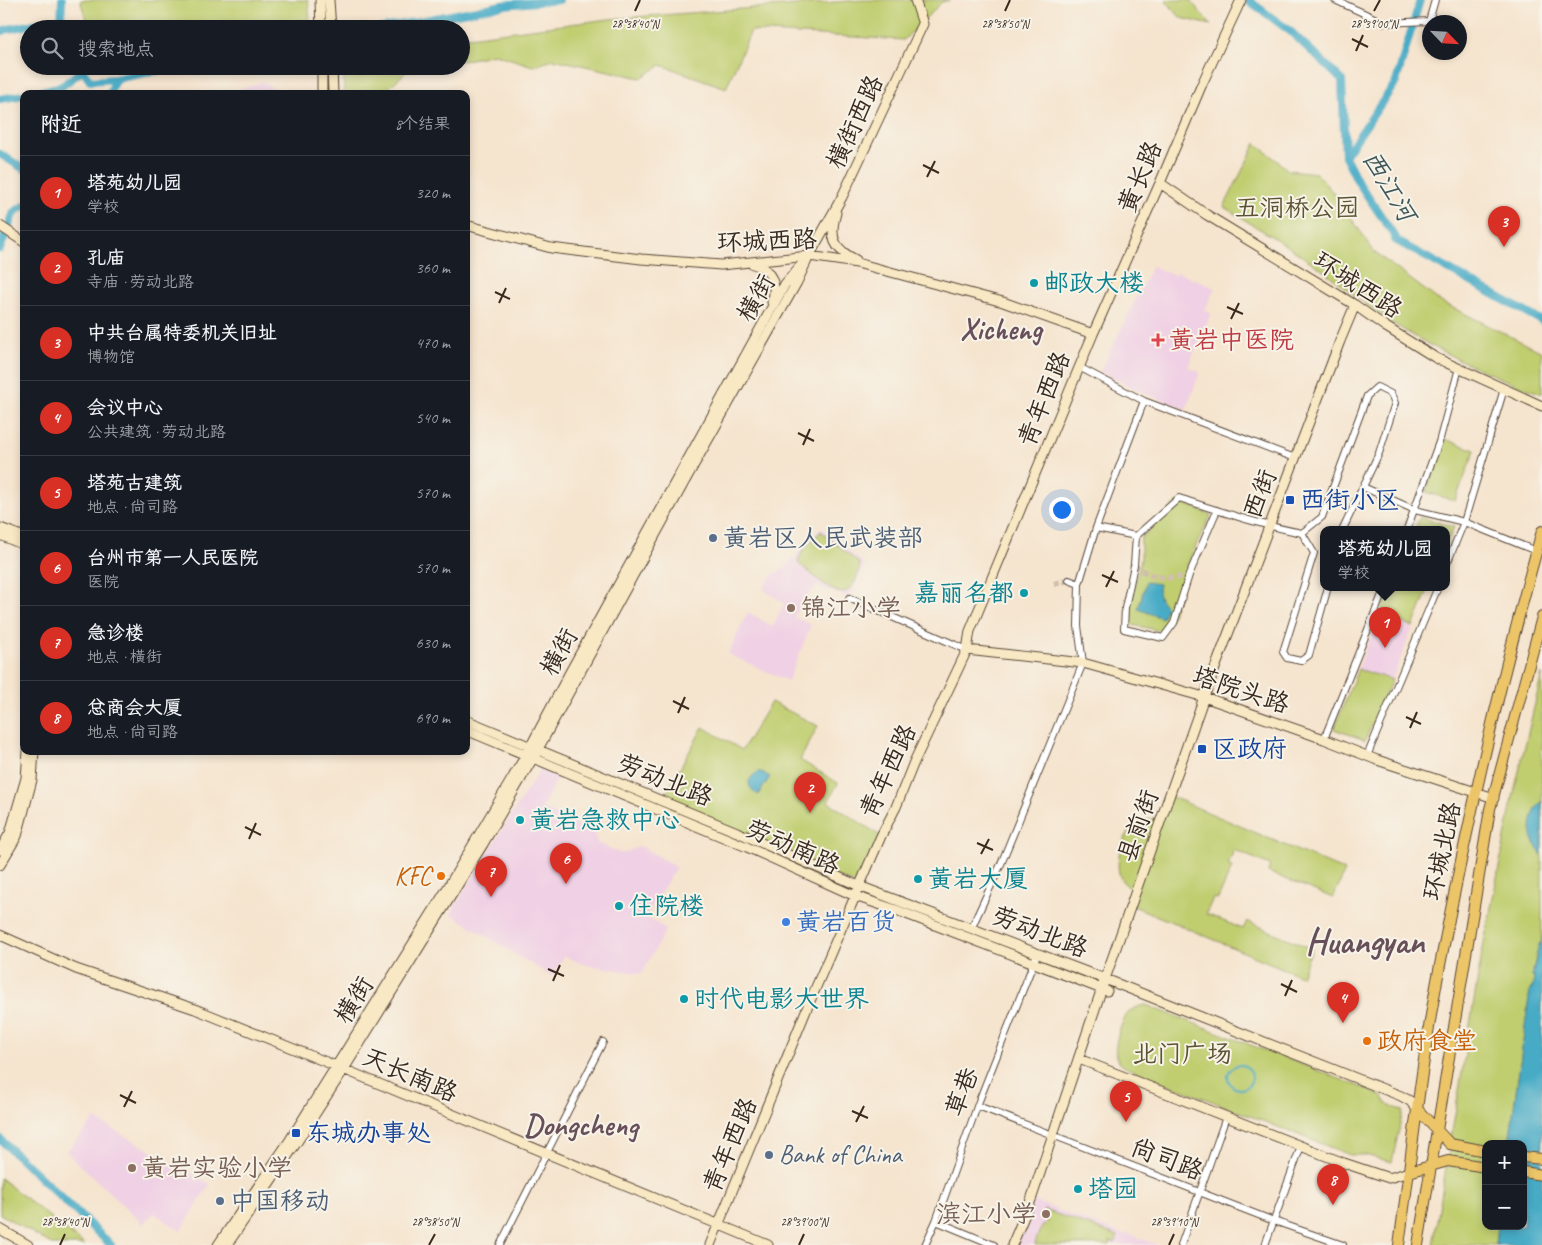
<!DOCTYPE html>
<html lang="zh">
<meta charset="utf-8">
<style>
:root{--surface:#171b24;--page:#20242c;--text:#f1f3f6;--muted:#9ea1a6;--line:#363941;--accent:#d93025}
body{margin:0;font-family:Caveat,"LXGW WenKai TC",sans-serif;background:var(--page);color:var(--text)}
.controls{position:absolute;right:15px;bottom:15px;display:grid;overflow:hidden;border-radius:10px;box-shadow:0 2px 8px #0003}
.controls button{width:45px;height:45px;display:grid;place-items:center;padding:0;border:0;border-bottom:1px solid var(--line);background:var(--surface);color:var(--text);font:25px sans-serif}
.compass{position:absolute;left:1422px;top:15px;width:45px;height:45px;border-radius:50%;background:var(--surface);box-shadow:0 2px 8px #0003;rotate:115deg}
.you{position:absolute;left:1061px;top:509px;width:18px;height:18px;margin:-12px;border:4px solid #fff;border-radius:50%;background:#1a73e8;box-shadow:0 0 0 8px #1a73e833}
.badge{display:grid;place-items:center;width:32px;height:32px;border-radius:50%;background:var(--accent);color:#fff;font-size:16px;font-weight:700}
.pin{position:absolute;translate:-50% -41px;filter:drop-shadow(0 1px 2px #0008)}
.pin::after{content:'';position:absolute;top:26px;width:18px;height:15px;background:inherit;clip-path:polygon(0 0,100% 0,50% 100%)}
.popup{position:absolute;left:1320px;top:526px;width:130px;height:65px;box-sizing:border-box;display:grid;place-content:center;border-radius:10px;background:var(--surface);filter:drop-shadow(0 1px 4px #0005);font-size:16px;white-space:nowrap;color:var(--muted)}
.popup b{font-size:19px;color:var(--text)}
.popup::after{content:'';position:absolute;left:50%;top:100%;margin-left:-10px;border:10px solid transparent;border-top-color:var(--surface)}
.list{margin:0;padding:0;list-style:none}
h2{display:flex;justify-content:space-between;align-items:center;height:65px;margin:0;padding:0 20px;font-size:21px}
h2 small{font-size:16px;font-weight:400;color:var(--muted)}
.list li{display:grid;grid-template-columns:32px 1fr auto;gap:15px;align-items:center;box-sizing:border-box;height:75px;padding:0 20px;border-top:1px solid var(--line)}
.list b{display:block;font-size:19px;white-space:nowrap}
.list p{margin:0;font-size:16px;white-space:nowrap;color:var(--muted)}
.list em{font-size:16px;font-style:normal;color:var(--muted)}
.icon{flex:none;width:28px;height:28px;fill:none;stroke:currentColor;stroke-width:2;stroke-linecap:round;stroke-linejoin:round}
.map{position:relative;flex:none;width:1542px;height:1245px;overflow:hidden}
.search{position:absolute;background:var(--surface);box-shadow:0 2px 8px #0003;left:20px;top:20px;width:450px;height:55px;display:flex;align-items:center;gap:12px;box-sizing:border-box;padding:0 18px;border-radius:28px;color:var(--muted);font-size:19px}
.panel{position:absolute;background:var(--surface);box-shadow:0 2px 8px #0003;left:20px;top:90px;width:450px;height:665px;border-radius:10px}
.map>svg:first-child{display:block}
.built{fill:#f0d0e4}
.green{fill:#c0ce70;stroke:#7e7c47}
.water{fill:#46abc6;stroke:#406a72}
.lines{fill:none;stroke-linecap:round;stroke-linejoin:round}
.stream{stroke:#46abc6;stroke-width:2}
.canal{stroke:#46abc6;stroke-width:8}
.street-tunnel{stroke:#d0bfab;stroke-width:6;stroke-dasharray:6 3;stroke-linecap:butt}
.street-casing{stroke:#574638;stroke-width:8}
.secondary-casing{stroke:#574638;stroke-width:11}
.primary-casing{stroke:#574638;stroke-width:12}
.street{stroke:#fff;stroke-width:6}
.secondary{stroke:#f8e8c3;stroke-width:9}
.primary{stroke:#edc569;stroke-width:10}
.ticks{fill:none;stroke:#3b2a1e;stroke-width:2}
.culture-dot{fill:#0f9aa8;stroke:#f7f3e8;stroke-width:2}
.health-dot{fill:#e0444e;stroke:#f7f3e8;stroke-width:2}
.transit-dot{fill:#1a4fb4;stroke:#f7f3e8;stroke-width:2}
.service-dot{fill:#5c6f8a;stroke:#f7f3e8;stroke-width:2}
.education-dot{fill:#8d6e63;stroke:#f7f3e8;stroke-width:2}
.food-dot{fill:#e8710a;stroke:#f7f3e8;stroke-width:2}
.shop-dot{fill:#3f7fe0;stroke:#f7f3e8;stroke-width:2}
.labels{text-anchor:middle;dominant-baseline:central;stroke-width:4;stroke-linejoin:round;paint-order:stroke}
.street-label{font-size:25px;fill:#3b2a1e;stroke:#f7f3e8}
.park-label{font-size:25px;fill:#5c5332;stroke:#f7f3e8}
.culture-label{font-size:25px;fill:#0d838f;stroke:#f7f3e8;text-anchor:start}
.health-label{font-size:25px;fill:#be3a42;stroke:#f7f3e8;text-anchor:start}
.transit-label{font-size:25px;fill:#164399;stroke:#f7f3e8;text-anchor:start}
.service-label{font-size:25px;fill:#4e5e75;stroke:#f7f3e8;text-anchor:start}
.education-label{font-size:25px;fill:#785e54;stroke:#f7f3e8;text-anchor:start}
.food-label{font-size:25px;fill:#c56008;stroke:#f7f3e8;text-anchor:end}
.shop-label{font-size:25px;fill:#366cbe;stroke:#f7f3e8;text-anchor:start}
.water-label{font-size:26px;font-style:italic;fill:#3f5759;stroke:#f7f3e8}
.district-label{font-size:30px;font-weight:bold;fill:#68505a;stroke:#f7f3e8}
.town-label{font-size:35px;font-weight:bold;fill:#68505a;stroke:#f7f3e8}
.ticks-label{font-size:12px;text-anchor:middle;fill:#3b2a1e;stroke:#f7f3e8;stroke-width:4;stroke-linejoin:round;paint-order:stroke}
</style>
<div class="map">
<svg width="1542" height="1245" viewBox="0 0 1542 1245">
<rect width="100%" height="100%" fill="#f7f3e8"/>
<filter id="ink" filterUnits="userSpaceOnUse"><feTurbulence type="fractalNoise" baseFrequency=".02" numOctaves="2"/><feDisplacementMap in="SourceGraphic" scale="10" xChannelSelector="R" yChannelSelector="G"/><feConvolveMatrix kernelMatrix="1 2 1 2 8 2 1 2 1" color-interpolation-filters="sRGB"/></filter>
<filter id="wash" filterUnits="userSpaceOnUse"><feTurbulence type="fractalNoise" baseFrequency=".0096" numOctaves="4" result="noise"/><feDisplacementMap in="SourceGraphic" scale="20" xChannelSelector="R" yChannelSelector="G"/><feGaussianBlur stdDeviation="1.12" result="paint"/><feColorMatrix in="noise" values="0 0 0 0 0 0 0 0 0 0 0 0 0 0 0 0 0 1.4 0 .05"/><feComposite in="paint" operator="in"/></filter>
<g filter="url(#wash)">
<rect width="100%" height="100%" fill="#f5e4ce"/>
<path class="built" d="M262,82l22,12h-64l28,-7z
M1152,266l22,9 3,-3 38,16 -10,22 6,3 -23,54 12,5 -14,38 -42,-17 -44,-21z
M821,528l44,36 -16,34 -32,-12 -11,11 -12,20 17,8 -23,56 -60,-27 20,-42 25,15 11,-24 -21,-14 9,-14 13,-7z
M1380,613l33,14 -21,53 -34,-11z
M541,768l18,7 -17,33 52,24 3,11 25,11 18,-8 36,21 -30,50 20,12 -24,45 -55,-9 -23,-9 -12,21 -101,-63 6,-12z
M95,1119l115,65 -29,47 -27,-18 -11,11 -77,-72z
M1031,1200l94,35 1,-2 32,12h-146z"/>
<path class="green" d="M81,0h227l2,20 -85,9h-136l-8,-26z
M862,0h88l-8,2 -38,38 -153,-9 -25,57 -65,-23 -20,13 -88,-19 -20,7 -38,-12 -34,7v-23l148,-19z
M1165,0h25l21,25 -30,-7z
M344,66h90l-28,6 -24,22h-38z
M1256,143l32,27 28,3 22,25 36,54 67,50 101,50v42c-50,-18 -100,-40 -145,-68 -31,-20 -58,-45 -89,-66 -27,-19 -56,-35 -84,-53z
M1445,439l30,11 -20,51 -29,-9z
M1179,501l32,14 -18,37 -12,30 -10,36 -10,13 -33,-7 2,-18 11,-47v-21z
M1420,517l34,10 -8,18v-16h-31z
M821,531l39,33c-1,10 -8,32 -22,28 -10,-3 -31,-22 -40,-29 2,-13 15,-23 23,-32z
M1391,587h38l-16,40 -33,-14z
M1358,669l34,11 -27,60 -31,-11z
M1542,674v262l-1,9 -2,-1 -7,31 2,1 -1,10 -3,5 -21,153h-23v82h12l-2,19h-63l49,-292 32,-161z
M771,702l47,24 -18,34 38,23 -10,19 53,34 -22,50 -197,-85 41,-74 39,23z
M1170,796l175,75 -12,27 -65,-26 2,-7 -36,-15 -6,15 4,2 -14,32 -5,-1 -7,16 37,15 4,-8 65,28 -11,27 -170,-71 5,-13c-5,-4 -12,-7 -15,-13 -8,-18 2,-46 18,-57 6,-4 16,-3 23,-3z
M1146,1005l228,87 8,5 5,7 16,7 -11,51 -27,-7h-15l-221,-86c-5,-3 -10,-5 -12,-10 -5,-11 4,-37 11,-46 5,-5 11,-7 18,-8z
M0,1178l85,67h-32l-53,-31z
M1045,1210l73,26 -3,7 -5,-2v4h-75c2,-9 5,-19 14,-24l-7,-2z"/>
<path class="water" d="M1146,582l13,2c-2,11 0,16 8,23l-5,11 -24,-9z
M758,772h4l8,5 -12,18c-11,-8 -13,-15 0,-23z
M1542,801v54c-14,-17 -15,-38 0,-54z
M1542,936v309h-46l2,-19h25v-82h-14l21,-154 3,-4 1,-10h-2l7,-32h2z"/>
<g class="lines">
<path class="stream" d="M1228 1077a12 12 0 1 1 24 0a12 12 0 1 1-24 0Z"/>
<path class="canal" d="M1248,0l42,31 52,49 3,76 13,26 38,56 -1,2 147,81
M61,29l1,-29
M379,29l124,-24 56,-5
M0,32l8,-3 53,-10
M80,66l10,15 25,-2 65,-13
M30,94l32,-8 21,-16
M110,94l5,-15
M0,99l24,-4
M0,154l24,15
M1345,156l51,-74 24,-82
M0,249l14,-37 10,-6
M0,1139l111,106"/>
</g>
</g>
<g filter="url(#ink)">
<g class="lines">
<path class="street-tunnel" d="M1134,565c18,14 33,15 55,10
M1054,584l15,-4"/>
<defs>
<path id="street" d="M1335,0l50,23 44,-2 6,-21
M1079,367l65,34 151,57
M1363,487l52,23 49,12 72,29
M1217,510l-28,65 -15,48 -11,15 -39,-9 1,-21 9,-43 2,-29 43,-38c40,13 81,27 123,35l12,20 -31,99 4,6 14,3 8,-6 19,-68
M1096,528l40,8
M1407,529l32,-87 20,-74
M1302,533l20,-16 45,-121 10,-9 14,7 4,9 -16,50 -36,76
M1446,566l18,-44 40,-133
M1069,580l10,4
M849,598l118,52
M1324,739l61,-152
M1367,756l71,-169
M971,929l30,-65 82,-201 -5,-37 1,-42 17,-56 48,-127
M978,1106l296,115 69,24
M936,1221l58,24
M500,1245l103,-203
M925,1245l11,-24 43,-120 58,-147
M1181,1245l45,-128
M1265,1245l36,-99"/>
<path id="secondary" d="M320,0l1,29
M329,0l2,29
M322,66v28
M332,66l1,28
M1160,183l47,32 148,90 31,22 50,31 106,48
M836,213c-7,24 -3,36 20,47
M466,225l85,23 90,11 80,6 88,-9 48,7 146,39 90,32
M0,226l24,16
M753,264c18,4 25,21 19,38
M0,528l24,9
M0,535l24,10
M967,650l116,13 121,34 120,42 53,21 117,38
M466,720l271,112 122,54 246,93 296,117 9,5 7,8
M466,730l281,117 108,49 41,14 211,81
M0,850l10,-17 16,-55 2,-27
M0,865l17,-29 15,-56 2,-29
M0,935l76,34 119,40 141,57 432,179
M1079,1059l265,104 45,15 20,-6
M0,1229l28,16
M218,1245l72,-105 154,-246 82,-139 44,-83 215,-388 17,-20
M227,1245l68,-100 49,-76 139,-225 50,-86 154,-281 110,-195 12,-26 33,-59 81,-173 -8,-24
M710,1245l100,-244 71,-165 15,-29 18,-45 53,-112 3,-19 123,-297 67,-151 42,-99 39,-84
M1012,1245l19,-45 74,-221 99,-282 136,-356 15,-36"/>
<path id="primary" d="M1417,1109l33,35 36,7
M1523,1157l19,2
M1409,1172l39,-11 38,6
M1523,1172l19,3
M1399,1245c13,-93 23,-188 41,-280 28,-146 62,-291 102,-434
M1418,1245l72,-436 52,-192"/>
</defs>
<use href="#street" class="street-casing"/>
<use href="#secondary" class="secondary-casing"/>
<use href="#primary" class="primary-casing"/>
<use href="#street" class="street"/>
<use href="#secondary" class="secondary"/>
<use href="#primary" class="primary"/>
</g>
</g>
<path class="ticks" d="M635,11l5,-11M1005,11l5,-11M1374,11l6,-11M1352,39l16,8M1356,51l7,-16M923,165l16,8M927,177l8,-16M495,292l15,7M499,303l7,-15M1227,307l16,7M1231,319l8,-16M798,433l16,8M803,445l7,-16M1102,575l16,7M1106,587l8,-16M673,701l16,8M678,713l7,-16M1406,717l15,7M1410,728l7,-16M245,827l16,8M249,839l7,-16M977,843l16,7M981,854l8,-15M548,969l16,7M553,981l7,-16M1281,984l16,8M1285,996l7,-16M120,1095l16,8M124,1107l8,-16M852,1111l16,7M856,1122l8,-16M60,1245l5,-11M429,1245l6,-11M799,1245l5,-11M1169,1245l5,-11"/>
<g class="culture-dot">
<circle cx="1034" cy="283" r="5"/>
<circle cx="1024" cy="593" r="5"/>
<circle cx="520" cy="820" r="5"/>
<circle cx="918" cy="879" r="5"/>
<circle cx="619" cy="906" r="5"/>
<circle cx="684" cy="999" r="5"/>
<circle cx="1078" cy="1189" r="5"/>
</g>
<path class="health-dot" d="M1155.5 332.5h5v5h5v5h-5v5h-5v-5h-5v-5h5z"/>
<g class="transit-dot">
<rect x="1285" y="495" width="10" height="10" rx="2.5"/>
<rect x="1197" y="744" width="10" height="10" rx="2.5"/>
<rect x="291" y="1128" width="10" height="10" rx="2.5"/>
</g>
<g class="service-dot">
<circle cx="713" cy="538" r="5"/>
<circle cx="769" cy="1155" r="5"/>
<circle cx="220" cy="1201" r="5"/>
</g>
<g class="education-dot">
<circle cx="791" cy="608" r="5"/>
<circle cx="132" cy="1168" r="5"/>
<circle cx="1046" cy="1214" r="5"/>
</g>
<g class="food-dot">
<circle cx="441" cy="876" r="5"/>
<circle cx="1367" cy="1041" r="5"/>
</g>
<circle class="shop-dot" cx="786" cy="922" r="5"/>
<g class="labels">
<g class="street-label">
<text transform="translate(855 122) rotate(-65)">横街西路</text>
<text transform="translate(1140 177) rotate(-67)">黄长路</text>
<text transform="translate(767 241) rotate(-2)">环城西路</text>
<text transform="translate(1358 285) rotate(33)">环城西路</text>
<text transform="translate(756 298) rotate(-60)">横街</text>
<text transform="translate(1044 399) rotate(-68)">青年西路</text>
<text transform="translate(1260 494) rotate(-69)">西街</text>
<text transform="translate(559 652) rotate(-61)">横街</text>
<text transform="translate(1241 690) rotate(18)">塔院头路</text>
<text transform="translate(888 771) rotate(-65)">青年西路</text>
<text transform="translate(665 780) rotate(22)">劳动北路</text>
<text transform="translate(1138 826) rotate(-70)">县前街</text>
<text transform="translate(793 847) rotate(24)">劳动南路</text>
<text transform="translate(1442 851) rotate(-78)">环城北路</text>
<text transform="translate(1040 932) rotate(21)">劳动北路</text>
<text transform="translate(354 1000) rotate(-58)">横街</text>
<text transform="translate(410 1075) rotate(23)">天长南路</text>
<text transform="translate(962 1092) rotate(-69)">草巷</text>
<text transform="translate(730 1145) rotate(-67)">青年西路</text>
<text transform="translate(1167 1159) rotate(21)">尚司路</text>
</g>
<g class="park-label">
<text x="1297" y="208">五洞桥公园</text>
<text x="1182" y="1054">北门广场</text>
</g>
<g class="culture-label">
<text x="1044" y="283">邮政大楼</text>
<text x="1014" y="593" text-anchor="end">嘉丽名都</text>
<text x="530" y="820">黄岩急救中心</text>
<text x="928" y="879">黄岩大厦</text>
<text x="629" y="906">住院楼</text>
<text x="694" y="999">时代电影大世界</text>
<text x="1088" y="1189">塔园</text>
</g>
<g class="health-label">
<text x="1169" y="340">黄岩中医院</text>
</g>
<g class="transit-label">
<text x="1300" y="500">西街小区</text>
<text x="1212" y="749">区政府</text>
<text x="306" y="1133">东城办事处</text>
</g>
<g class="service-label">
<text x="723" y="538">黄岩区人民武装部</text>
<text x="779" y="1155">Bank of China</text>
<text x="230" y="1201">中国移动</text>
</g>
<g class="education-label">
<text x="801" y="608">锦江小学</text>
<text x="142" y="1168">黄岩实验小学</text>
<text x="1036" y="1214" text-anchor="end">滨江小学</text>
</g>
<g class="food-label">
<text x="431" y="876">KFC</text>
<text x="1377" y="1041" text-anchor="start">政府食堂</text>
</g>
<g class="shop-label">
<text x="796" y="922">黄岩百货</text>
</g>
<g class="water-label">
<text transform="translate(1389 186) rotate(59)">西江河</text>
</g>
<g class="district-label">
<text x="1001" y="329">Xicheng</text>
<text x="581" y="1125">Dongcheng</text>
</g>
<g class="town-label">
<text x="1365" y="941">Huangyan</text>
</g>
</g>
<g class="ticks-label">
<text x="635" y="28">28°38'40"N</text>
<text x="1005" y="28">28°38'50"N</text>
<text x="1374" y="28">28°39'00"N</text>
<text x="65" y="1226">28°38'40"N</text>
<text x="435" y="1226">28°38'50"N</text>
<text x="804" y="1226">28°39'00"N</text>
<text x="1174" y="1226">28°39'10"N</text>
</g>
</svg>
<div class="controls">
<button>+</button>
<button>−</button>
</div>
<svg class="compass" viewBox="-18 -18 36 36"><path d="M0-13l5 13h-10z" fill="#e53935"/><path d="M0 13l5-13h-10z" fill="#9ea1a6"/></svg>
<div class="you"></div>
<div class="pin badge" style="left:1385px;top:648px">1</div>
<div class="popup"><b>塔苑幼儿园</b>学校</div>
<div class="pin badge" style="left:810px;top:813px">2</div>
<div class="pin badge" style="left:1504px;top:247px">3</div>
<div class="pin badge" style="left:1343px;top:1023px">4</div>
<div class="pin badge" style="left:1126px;top:1122px">5</div>
<div class="pin badge" style="left:566px;top:884px">6</div>
<div class="pin badge" style="left:491px;top:897px">7</div>
<div class="pin badge" style="left:1333px;top:1205px">8</div>
<div class="search"><svg class="icon" aria-label="search" viewBox="0 0 24 24"><circle cx="10" cy="10" r="6"/><path d="M15 15l6 6"/></svg>搜索地点</div>
<section class="panel">
<h2>附近<small>8个结果</small></h2>
<ul class="list">
<li><span class="badge">1</span><div><b>塔苑幼儿园</b><p>学校</p></div><em>320 m</em></li>
<li><span class="badge">2</span><div><b>孔庙</b><p>寺庙 · 劳动北路</p></div><em>360 m</em></li>
<li><span class="badge">3</span><div><b>中共台属特委机关旧址</b><p>博物馆</p></div><em>470 m</em></li>
<li><span class="badge">4</span><div><b>会议中心</b><p>公共建筑 · 劳动北路</p></div><em>540 m</em></li>
<li><span class="badge">5</span><div><b>塔苑古建筑</b><p>地点 · 尚司路</p></div><em>570 m</em></li>
<li><span class="badge">6</span><div><b>台州市第一人民医院</b><p>医院</p></div><em>570 m</em></li>
<li><span class="badge">7</span><div><b>急诊楼</b><p>地点 · 横街</p></div><em>630 m</em></li>
<li><span class="badge">8</span><div><b>总商会大厦</b><p>地点 · 尚司路</p></div><em>690 m</em></li>
</ul>
</section>
</div>
